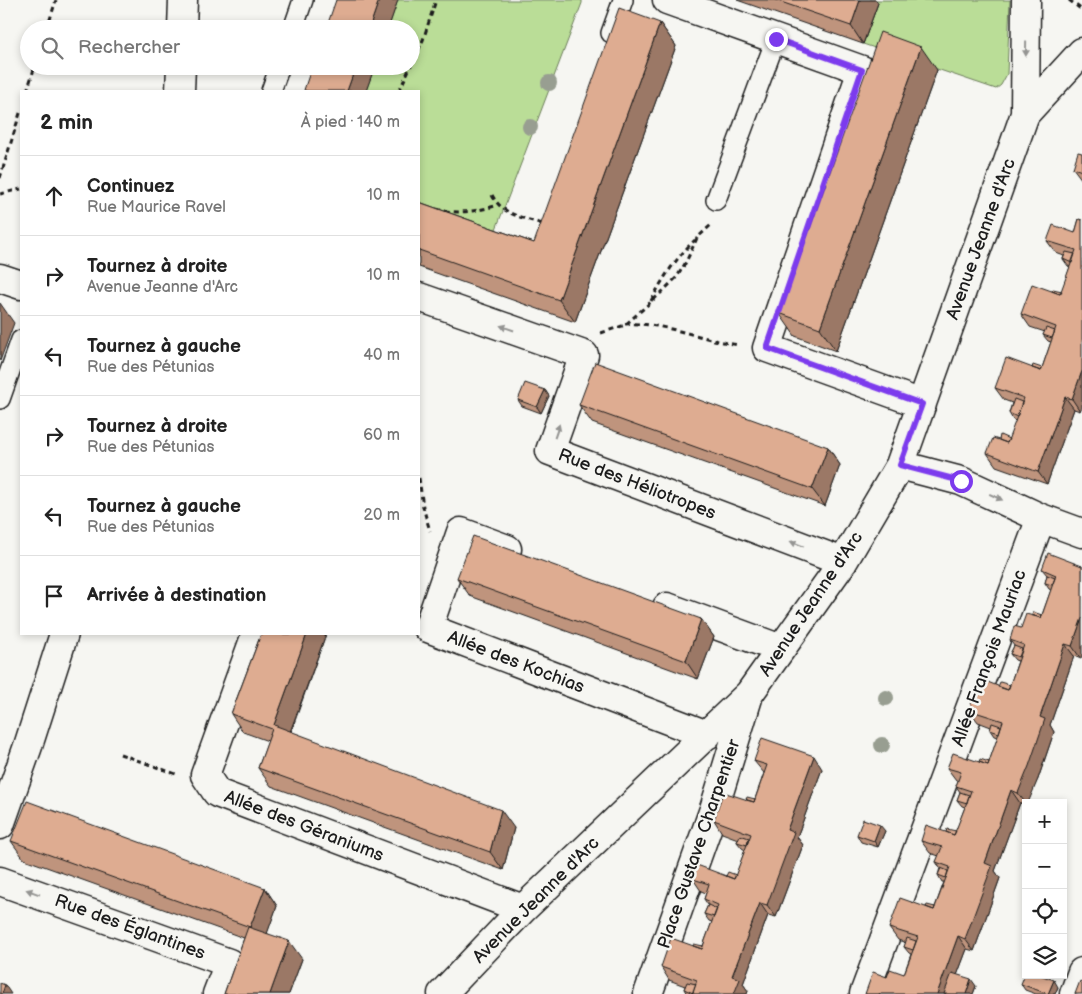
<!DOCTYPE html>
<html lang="fr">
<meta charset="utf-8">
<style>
:root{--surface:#fff;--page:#f2f2f2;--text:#222;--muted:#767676;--line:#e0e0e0}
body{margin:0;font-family:"Balsamiq Sans",sans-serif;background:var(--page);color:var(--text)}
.controls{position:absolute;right:15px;bottom:15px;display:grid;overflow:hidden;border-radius:0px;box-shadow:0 2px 8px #0003}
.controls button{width:45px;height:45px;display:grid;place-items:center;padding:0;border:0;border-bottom:1px solid var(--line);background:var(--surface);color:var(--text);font:25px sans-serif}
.stop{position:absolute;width:15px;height:15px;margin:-11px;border:4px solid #7c3aed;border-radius:50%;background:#fff}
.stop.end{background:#7c3aed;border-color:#fff;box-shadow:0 1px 5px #0008}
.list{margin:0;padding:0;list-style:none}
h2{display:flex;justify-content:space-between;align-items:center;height:65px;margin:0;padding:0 20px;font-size:21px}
h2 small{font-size:16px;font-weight:400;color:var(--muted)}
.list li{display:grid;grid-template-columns:32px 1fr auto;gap:15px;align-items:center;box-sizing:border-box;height:80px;padding:0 20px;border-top:1px solid var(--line)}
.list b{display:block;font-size:19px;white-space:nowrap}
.list p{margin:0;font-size:16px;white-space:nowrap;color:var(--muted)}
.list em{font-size:16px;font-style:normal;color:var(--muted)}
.icon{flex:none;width:28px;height:28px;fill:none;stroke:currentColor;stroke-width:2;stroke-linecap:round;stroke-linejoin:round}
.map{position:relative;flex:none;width:1082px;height:994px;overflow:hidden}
.search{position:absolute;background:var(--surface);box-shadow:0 2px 8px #0003;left:20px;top:20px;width:400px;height:55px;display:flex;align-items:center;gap:12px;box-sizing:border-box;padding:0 18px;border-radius:28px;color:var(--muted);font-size:19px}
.panel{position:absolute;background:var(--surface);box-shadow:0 2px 8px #0003;left:20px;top:90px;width:400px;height:545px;border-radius:0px}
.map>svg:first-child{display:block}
.green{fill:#badd97;stroke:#6b7c5a}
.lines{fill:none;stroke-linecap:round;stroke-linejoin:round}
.lane-casing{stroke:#1c1c1c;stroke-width:22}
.street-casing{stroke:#1c1c1c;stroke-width:31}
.path{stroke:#1c1c1c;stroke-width:3;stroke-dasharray:5 4;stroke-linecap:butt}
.lane{stroke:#f6f6f2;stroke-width:19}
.street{stroke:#f6f6f2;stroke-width:28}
.tree{fill:#989e91}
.wall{fill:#bf947d;stroke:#1c1c1c}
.shaded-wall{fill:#9b7866;stroke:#1c1c1c}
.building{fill:#deac91;stroke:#1c1c1c}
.oneway{fill:#949492}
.route{stroke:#7c3aed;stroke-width:6}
.labels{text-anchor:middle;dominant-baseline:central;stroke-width:5;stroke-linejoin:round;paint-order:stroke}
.street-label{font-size:18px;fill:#1c1c1c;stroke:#f6f6f2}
</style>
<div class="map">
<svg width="1082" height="994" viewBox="0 0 1082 994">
<rect width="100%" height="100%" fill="#f6f6f2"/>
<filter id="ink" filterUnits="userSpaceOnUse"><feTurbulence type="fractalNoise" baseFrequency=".02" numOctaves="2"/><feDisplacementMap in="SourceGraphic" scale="10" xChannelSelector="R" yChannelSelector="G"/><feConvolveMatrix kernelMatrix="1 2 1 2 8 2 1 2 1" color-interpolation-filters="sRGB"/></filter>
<g filter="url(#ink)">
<path class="green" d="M398,0h184v3l-92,242 -71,-26v-128h-53l9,-25h36v-37h-23z
M870,0h140l-3,74 -6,11 -5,4 -133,-45 15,-41z"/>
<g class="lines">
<defs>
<path id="lane" d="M293,29l10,-29
M611,33l12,-33
M271,91l9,-25
M716,200l60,-161
M0,399l21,-59"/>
<path id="street" d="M667,0l195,70 -95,278 155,56
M182,29l1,-29
M180,91l1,-25
M1025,114l57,-62
M0,278l21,7
M419,297l165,58 -34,96 293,111
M900,465l61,16 80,37 41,15
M507,549l-46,-17 -33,96 279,107
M667,607l114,42
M256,634l-51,141 12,18 306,116
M0,825l28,-79 36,-112
M0,881l229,82 -12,31
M442,994l81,-85 226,-215 94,-132 57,-97 125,-351 1,-114
M648,994l66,-185 34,-111
M864,994l177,-476
M1074,994l8,-22"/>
</defs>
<use href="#lane" class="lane-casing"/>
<use href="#street" class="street-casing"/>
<path class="path" d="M1069,0l13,10
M47,29l9,-29
M27,91l8,-25
M399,91l24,-51 13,-40
M0,178l21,-68
M0,194l21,-5
M492,195c10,20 30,22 50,29
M436,209c23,6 41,2 63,-4
M651,301c12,-23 25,-43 44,-61
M625,324c33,-3 79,16 114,21
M601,333l24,-8 36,-32 16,-16 9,-15 11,-24 14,-13
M419,478l4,29 7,24
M120,754l56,20"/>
<use href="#lane" class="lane"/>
<use href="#street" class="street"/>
</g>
<g class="tree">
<circle cx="549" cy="83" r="8"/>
<circle cx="530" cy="127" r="8"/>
<circle cx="886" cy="698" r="8"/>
<circle cx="882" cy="745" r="8"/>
</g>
<path class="wall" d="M737,0h139l2,3 -15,41z
M660,23l16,23 -101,276 -156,-55v-65l115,41z
M937,70l-101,281 -41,-15 -16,-23z
M1082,153v27l-9,-12z
M1079,219l1,192 -6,-2 -27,75 -51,-18 -9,-13 12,-13 10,-1 7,-18 -3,-1 -4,-7 3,-10 -8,-3 -9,-12 37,-20h10l9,-26 -3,-1 -5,-6 2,-3 -15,-5 -9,-13 31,-23h10l8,-24 -2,-1 -5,-7 1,-3 -8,-3 -9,-12 28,-8z
M545,390l4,6 -8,17 -19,-7 -4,-6z
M579,405l249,42 12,18 -15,41 -233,-83z
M1082,566l-1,93 -7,-3 -24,69 4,7 -16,47 -12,24v2l-6,-2 -25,68 5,7 -26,73 -7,-2 -10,26 19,11 -3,8h-108l22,-17 17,-3 7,-20 -2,-1 -5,-6 2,-4 -8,-3 -9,-12 37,-21h9l9,-25h-2l-4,-7 2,-7 -4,-6 3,-6 -9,-3 -9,-12 35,-10 9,-24 -3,-1 -5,-6 3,-8 -4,-6 2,-5 -2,-1 -9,-12 32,-6h10l9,-25 -4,-1 -4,-6 1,-3 -13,-5 -9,-12 29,-23 12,-2 8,-24 -3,-1 -5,-6 4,-8 -4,-6 22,-24 10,-1 9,-25 -2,-1 -4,-6 2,-8 -5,-6z
M457,578l244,41 13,18 -16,42 -228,-83z
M261,634h65l-35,98 223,96 -11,42 -232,-84 -13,-18 10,-27 -25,-9 -12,-18z
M754,761l68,8 -25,68 6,8 -27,72 -8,-2 -25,69 5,7 -1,3h-60l-3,-5 1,-3 -16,-6 -8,-13 32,-21h10l9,-24 -3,-1 -5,-7 4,-9 -4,-6 2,-6 -5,-2 -8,-12 43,-4 9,-25 -3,-2 -5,-6 1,-3 -16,-6 -8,-13 32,-20 9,-1 9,-26z
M885,831l-7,16 -17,-5 -4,-7z
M11,841l254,47 12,18 -10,27 35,26 -13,35h-65l20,-56 -220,-79z
M1021,984l37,3 -3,7h-19l-11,-4z"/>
<path class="shaded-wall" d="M379,0h19l-10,29h-19z
M860,0h16l2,3 -15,41 -12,-18z
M660,23l16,23 -101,276 -16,-22z
M921,47l16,23 -101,281 -16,-23z
M356,66h19l-9,25h-19z
M0,303l14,20 -14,38z
M1082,371v36l-2,4 -8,-12z
M545,390l4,6 -8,17 -4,-6z
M1065,397l9,12 -27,75 -9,-12z
M828,447l12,18 -15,41 -13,-17z
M1082,618v37l-1,4 -9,-13z
M701,619l13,18 -16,42 -12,-18z
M307,634h19l-40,109 -12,-18z
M1065,644l9,12 -24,69 4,7 -16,47 -10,24h-2v1l-8,-11 22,-76z
M814,756l8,13 -25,68 6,8 -27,72 -9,-12 20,-75z
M1011,790l9,13 -25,68 5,7 -26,73 -9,-12 20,-76z
M501,810l13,18 -11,42 -13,-18z
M880,825l5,6 -7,16 -4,-6z
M265,888l12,18 -14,39 -13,-18z
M760,903l8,12 -25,69 5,7 -1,3h-13l-2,-18z
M958,936l9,13 -17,45h-13z
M289,941l13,18 -13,35h-19z
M971,979l5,7 -3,8h-7z
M1054,980l4,7 -3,7h-7z
M5,985l6,9h-9z"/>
<path class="building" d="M336,0h43l-10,29h-43z
M775,0h85l-9,26z
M619,8l41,15 -101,277 -140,-50v-48l115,41z
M880,32l41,15 -101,281 -41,-15z
M312,66h44l-9,25h-39l-4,-1z
M1078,152l4,1v18l-9,-3z
M1079,219l3,1v151l-10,28 -7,-2 -27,75 -51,-19 6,-15 14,5 17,-45 -29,-10 11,-30 35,13 15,-44 -35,-13 11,-30 28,10 16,-44 -29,-9 6,-16 22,8z
M1066,252l9,2 -3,9 -9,-4z
M1053,289l9,2 -2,3 -8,-3z
M1046,328l9,3 -3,7 -9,-3z
M595,362l233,85 -16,42 -233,-84z
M1033,365l9,3 -1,3 -9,-3z
M525,383l20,7 -8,17 -19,-7z
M1014,399l8,3 -5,15 -8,-4z
M1000,435l9,4 -2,4 -8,-3z
M473,536l228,83 -15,42 -229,-83z
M1048,553l34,13v52l-10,28 -7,-2 -25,73 5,2 -16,47 -11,27 -7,-3 -26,73 7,3 -27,73 -7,-3 -21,58h-72l8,-22 14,5 3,-8 14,5 14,-37 -29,-9 11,-30 34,12 16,-43 -14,-5 6,-15 -21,-6 5,-16 28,10 11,-28 6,-16 -15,-5 5,-14 -14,-4 6,-15 35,12 15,-44 -34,-11 11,-31 28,11 16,-45 -14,-5 4,-14 7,2 5,-14 15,4 15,-43 -14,-6z
M1047,575l8,3 -3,7 -7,-2z
M1033,612l9,3 -1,3 -9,-3z
M261,634h46l-33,91 227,85 -11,42 -232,-84 14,-39 -41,-15z
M1014,646l8,3 -3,8 -9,-3z
M1000,682l10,3 -2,5 -10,-3z
M992,723l9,3 -2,7 -9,-3z
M762,738l52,18 -27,74 7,2 -27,73 -7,-2 -28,73 8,3 -6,15h-42l5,-14 -36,-13 10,-29 31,11 16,-44 -14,-6 5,-15 -16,-5 4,-14 37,14 17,-45 -37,-14 9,-28 31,10 13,-37 -13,-4z
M980,759l9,3 -1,3 -9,-3z
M960,792l9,3 -2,8 -10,-3z
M747,797l8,2 -1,3 -8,-2z
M27,801l238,87 -15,39 -239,-86z
M863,819l17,6 -6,16 -17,-6z
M947,829l9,2 -2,4 -8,-3z
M740,835l9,3 -2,7 -10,-3z
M941,868l7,3 -2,7 -8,-3z
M728,872l8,3 -2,4 -8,-3z
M708,905l9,4 -3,8 -10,-3z
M927,905l8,2 -1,3 -8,-3z
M248,927l41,14 -19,53h-46z
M907,938l9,3 -3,9 -9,-3z
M694,944l9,2 -1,3 -9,-3z
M1026,971v4h14l14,5 -6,14 -27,-10z
M952,973l19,6 -5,15h-22z
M1080,981l2,1v12h-7z
M687,982l9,2 -3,9 -9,-4z
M0,983l5,2 -3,9h-2z"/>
<defs><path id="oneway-solid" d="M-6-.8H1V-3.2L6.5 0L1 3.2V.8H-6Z" transform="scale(1.25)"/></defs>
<g class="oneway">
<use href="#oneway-solid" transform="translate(1026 49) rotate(91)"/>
<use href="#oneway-solid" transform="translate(507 328) rotate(-161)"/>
<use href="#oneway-solid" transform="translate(557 431) rotate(-71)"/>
<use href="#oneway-solid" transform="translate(996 497) rotate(25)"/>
<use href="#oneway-solid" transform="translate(797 544) rotate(-159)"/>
<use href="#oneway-solid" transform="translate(33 892) rotate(-160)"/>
</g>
</g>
<g class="lines" filter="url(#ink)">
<path class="route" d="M776,39l86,31 -95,278 155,56 -22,61 61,16"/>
</g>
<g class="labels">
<g class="street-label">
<text transform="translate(981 239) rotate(-70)">Avenue Jeanne d'Arc</text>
<text transform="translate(637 484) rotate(21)">Rue des Héliotropes</text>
<text transform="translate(811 604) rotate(-56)">Avenue Jeanne d'Arc</text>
<text transform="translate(989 658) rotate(-70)">Allée François Mauriac</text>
<text transform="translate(516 662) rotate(21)">Allée des Kochias</text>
<text transform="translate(304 826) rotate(21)">Allée des Géraniums</text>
<text transform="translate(699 844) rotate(-71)">Place Gustave Charpentier</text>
<text transform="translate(536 900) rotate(-45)">Avenue Jeanne d'Arc</text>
<text transform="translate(130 927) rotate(20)">Rue des Églantines</text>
</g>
</g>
</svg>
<div class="controls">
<button>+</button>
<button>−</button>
<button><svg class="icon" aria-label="locate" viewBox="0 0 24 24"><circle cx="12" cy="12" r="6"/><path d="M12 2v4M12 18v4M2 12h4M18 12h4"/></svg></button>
<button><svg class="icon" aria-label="layers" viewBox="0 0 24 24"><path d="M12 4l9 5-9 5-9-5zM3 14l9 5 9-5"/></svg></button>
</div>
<div class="stop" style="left:961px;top:481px"></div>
<div class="stop end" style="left:776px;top:39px"></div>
<div class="search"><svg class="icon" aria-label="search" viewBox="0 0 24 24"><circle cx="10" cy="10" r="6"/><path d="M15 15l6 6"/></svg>Rechercher</div>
<section class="panel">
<h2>2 min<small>À pied · 140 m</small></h2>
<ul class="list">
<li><svg class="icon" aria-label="ahead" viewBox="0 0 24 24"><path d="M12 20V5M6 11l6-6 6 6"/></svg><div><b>Continuez</b><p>Rue Maurice Ravel</p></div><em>10 m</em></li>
<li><svg class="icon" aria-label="right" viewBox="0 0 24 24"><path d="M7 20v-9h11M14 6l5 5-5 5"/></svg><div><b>Tournez à droite</b><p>Avenue Jeanne d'Arc</p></div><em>10 m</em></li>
<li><svg class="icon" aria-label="left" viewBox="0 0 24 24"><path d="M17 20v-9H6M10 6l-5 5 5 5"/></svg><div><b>Tournez à gauche</b><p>Rue des Pétunias</p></div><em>40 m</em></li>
<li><svg class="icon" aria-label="right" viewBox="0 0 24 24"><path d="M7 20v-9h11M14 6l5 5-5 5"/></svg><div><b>Tournez à droite</b><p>Rue des Pétunias</p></div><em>60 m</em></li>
<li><svg class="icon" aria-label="left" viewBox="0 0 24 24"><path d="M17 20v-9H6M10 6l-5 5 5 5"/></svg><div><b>Tournez à gauche</b><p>Rue des Pétunias</p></div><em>20 m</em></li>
<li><svg class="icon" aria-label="arrive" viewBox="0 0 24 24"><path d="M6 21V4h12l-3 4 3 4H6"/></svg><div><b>Arrivée à destination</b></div></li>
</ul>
</section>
</div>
